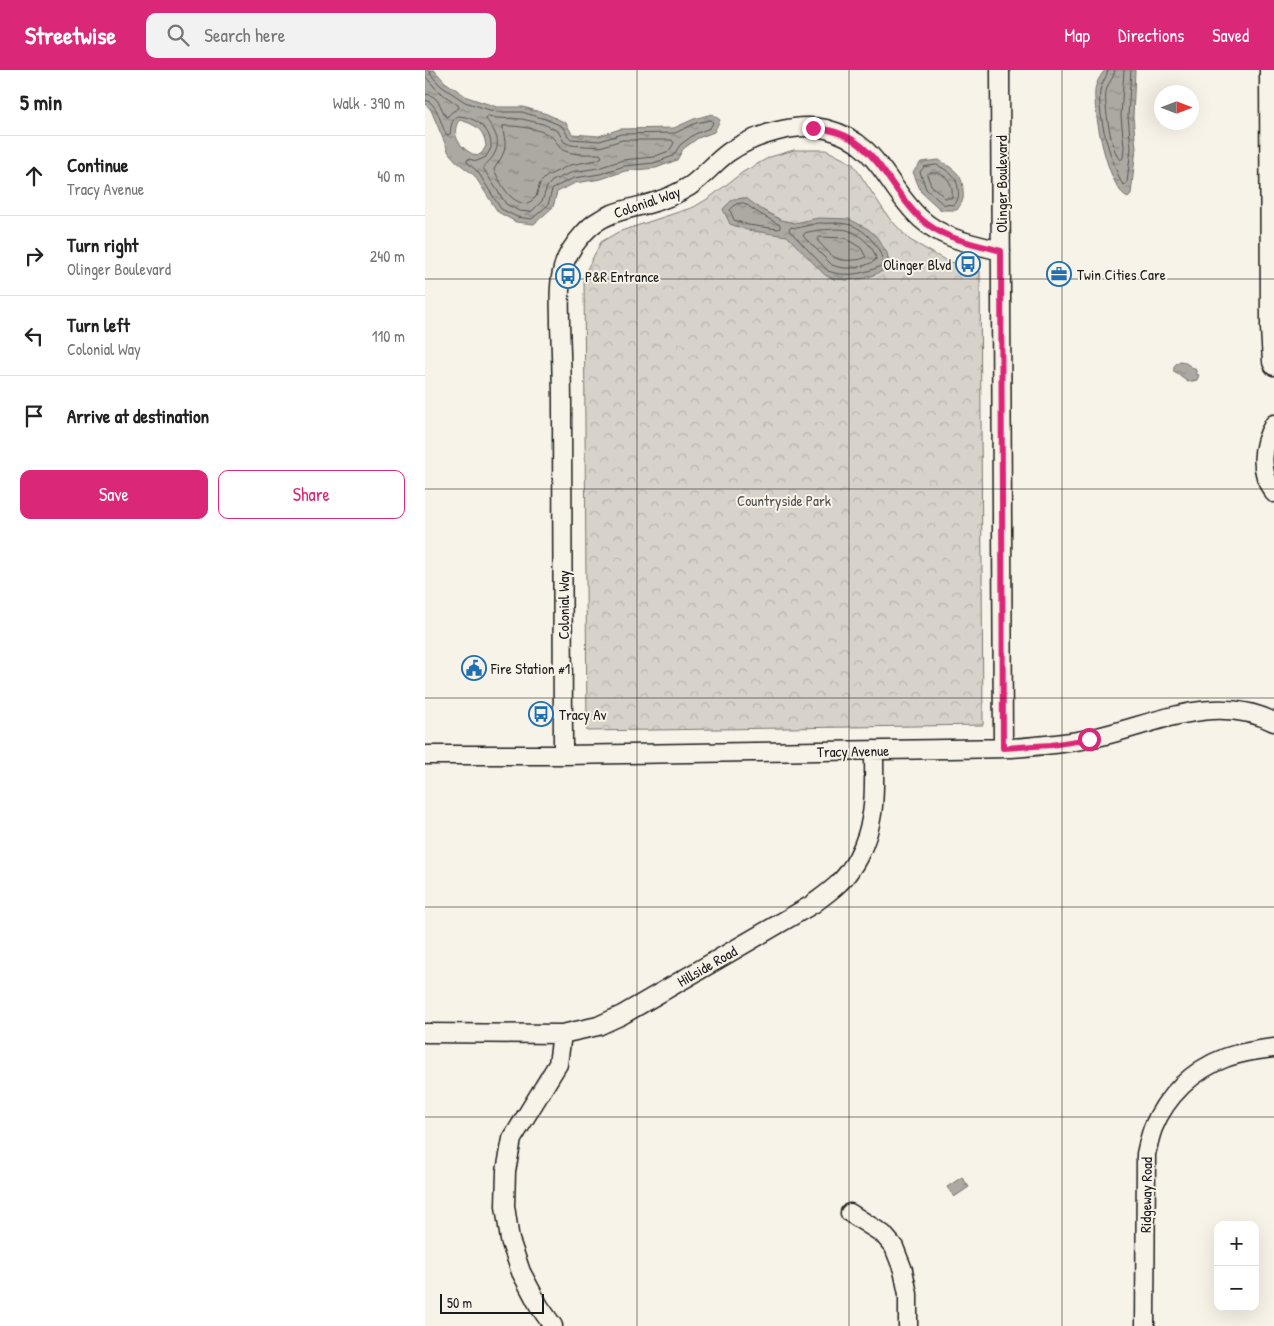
<!DOCTYPE html>
<meta charset="utf-8">
<style>
:root{--surface:#fff;--page:#f2f2f2;--text:#222;--muted:#767676;--line:#e0e0e0;--accent:#db2777}
body{margin:0;font-family:"Patrick Hand",sans-serif;background:var(--page);color:var(--text)}
.controls{position:absolute;right:15px;bottom:15px;display:grid;overflow:hidden;border-radius:10px;box-shadow:0 5px 20px #0002}
.controls button{width:45px;height:45px;display:grid;place-items:center;padding:0;border:0;border-bottom:1px solid var(--line);background:var(--surface);color:var(--text);font:25px sans-serif}
.compass{position:absolute;left:729px;top:15px;width:45px;height:45px;border-radius:50%;background:var(--surface);box-shadow:0 5px 20px #0002;rotate:90deg}
.scale{position:absolute;left:15px;bottom:12px;width:104px;box-sizing:border-box;padding-left:5px;border:2px solid #1c1c1c;border-top:0;font-size:14px;line-height:18px;white-space:nowrap;color:#1c1c1c;-webkit-text-stroke:4px #f7f3e8;paint-order:stroke}
.stop{position:absolute;width:15px;height:15px;margin:-11px;border:4px solid #db2777;border-radius:50%;background:#fff}
.stop.end{background:#db2777;border-color:#fff;box-shadow:0 1px 5px #0008}
.list{margin:0;padding:0;list-style:none}
h2{display:flex;justify-content:space-between;align-items:center;height:65px;margin:0;padding:0 20px;font-size:21px}
h2 small{font-size:16px;font-weight:400;color:var(--muted)}
.list li{display:grid;grid-template-columns:32px 1fr auto;gap:15px;align-items:center;box-sizing:border-box;height:80px;padding:0 20px;border-top:1px solid var(--line)}
.list b{display:block;font-size:19px;white-space:nowrap}
.list p{margin:0;font-size:16px;white-space:nowrap;color:var(--muted)}
.list em{font-size:16px;font-style:normal;color:var(--muted)}
.actions{display:flex;gap:10px;padding:15px 20px}
.actions a{flex:1;padding:11px 0;border:1px solid var(--accent);border-radius:10px;text-align:center;font-size:18px;color:var(--accent)}
.actions .main{background:var(--accent);color:#fff}
.icon{flex:none;width:28px;height:28px;fill:none;stroke:currentColor;stroke-width:2;stroke-linecap:round;stroke-linejoin:round}
.map{position:relative;flex:none;width:849px;height:1256px;overflow:hidden}
header{display:flex;align-items:center;gap:30px;box-sizing:border-box;height:70px;padding:0 25px;background:var(--accent);color:#fff}
header strong{font-size:24px}
nav{display:flex;gap:28px;margin-inline-start:auto;font-size:18px}
.search{width:350px;height:45px;background:var(--page);display:flex;align-items:center;gap:12px;box-sizing:border-box;padding:0 18px;border-radius:10px;color:var(--muted);font-size:19px}
main{display:flex}
aside{flex:1;background:var(--surface)}
.map>svg:first-child{display:block}
.park{fill:url(#park-crowns);stroke:#7a7874}
.water{fill:url(#water-ripples);stroke:#72716c;fill-rule:evenodd}
.lines{fill:none;stroke-linecap:round;stroke-linejoin:round}
.shore{stroke:#565452;stroke-width:1}
.minor-casing{stroke:#1c1c1c;stroke-width:21}
.minor{stroke:#f7f3e8;stroke-width:18}
.route{stroke:#db2777;stroke-width:6}
.grid{fill:none;stroke:#1c1c1c;stroke-width:1;stroke-opacity:0.55}
.labels{text-anchor:middle;dominant-baseline:central;stroke-width:4;stroke-linejoin:round;paint-order:stroke}
.street-label{font-size:15px;fill:#1c1c1c;stroke:#f7f3e8}
.poi-label{font-size:15px;fill:#1c1c1c;stroke:#f7f3e8;text-anchor:start}
.park-label{font-size:15px;fill:#545351;stroke:#f7f3e8}
</style>
<header>
<strong>Streetwise</strong>
<div class="search"><svg class="icon" aria-label="search" viewBox="0 0 24 24"><circle cx="10" cy="10" r="6"/><path d="M15 15l6 6"/></svg>Search here</div>
<nav><a>Map</a><a>Directions</a><a>Saved</a></nav>
</header>
<main>
<aside>
<h2>5 min<small>Walk · 390 m</small></h2>
<ul class="list">
<li><svg class="icon" aria-label="ahead" viewBox="0 0 24 24"><path d="M12 20V5M6 11l6-6 6 6"/></svg><div><b>Continue</b><p>Tracy Avenue</p></div><em>40 m</em></li>
<li><svg class="icon" aria-label="right" viewBox="0 0 24 24"><path d="M7 20v-9h11M14 6l5 5-5 5"/></svg><div><b>Turn right</b><p>Olinger Boulevard</p></div><em>240 m</em></li>
<li><svg class="icon" aria-label="left" viewBox="0 0 24 24"><path d="M17 20v-9H6M10 6l-5 5 5 5"/></svg><div><b>Turn left</b><p>Colonial Way</p></div><em>110 m</em></li>
<li><svg class="icon" aria-label="arrive" viewBox="0 0 24 24"><path d="M6 21V4h12l-3 4 3 4H6"/></svg><div><b>Arrive at destination</b></div></li>
</ul>
<div class="actions"><a class="main">Save</a><a>Share</a></div>
</aside>
<div class="map">
<svg width="849" height="1256" viewBox="0 0 849 1256">
<defs>
<pattern id="park-crowns" width="20" height="18" patternUnits="userSpaceOnUse" patternTransform="scale(1.25)"><rect width="20" height="18" fill="#d7d3cb"/><path d="M2 6a3 3 0 1 1 6 0M12 15a3 3 0 1 1 6 0" fill="none" stroke="#b8b5ae"/></pattern>
<pattern id="water-ripples" width="26" height="14" patternUnits="userSpaceOnUse" patternTransform="scale(1.25)"><rect width="26" height="14" fill="#aca9a2"/><path d="M2 4q2-2 4 0t4 0M15 11q2-2 4 0t4 0" fill="none" stroke="#8b8983"/></pattern>
</defs>
<rect width="100%" height="100%" fill="#f7f3e8"/>
<filter id="ink" filterUnits="userSpaceOnUse"><feTurbulence type="fractalNoise" baseFrequency=".02" numOctaves="2"/><feDisplacementMap in="SourceGraphic" scale="10" xChannelSelector="R" yChannelSelector="G"/><feConvolveMatrix kernelMatrix="1 2 1 2 8 2 1 2 1" color-interpolation-filters="sRGB"/></filter>
<g filter="url(#ink)">
<path class="park" d="M369,80h32l27,14 36,54 21,22 35,20 35,11 3,454 -396,6 -3,-456 17,-33 17,-10 76,-25 15,-9 34,-26 27,-15z"/>
<path class="water" d="M0,0h9l11,12 22,15 30,10h26l24,7 19,9 6,11 27,2 21,-7 54,-1 20,-9 18,-5 8,6 -6,12 -16,6 -15,11 -6,11 -21,8 -31,3 -24,8 -26,4 -18,9 -4,15 -19,17 -18,-2 -18,-10 -24,-37 -17,-13 -8,-9 -18,-43 -6,-7zM34,50c16,4 25,9 27,26l-4,7 -5,3c-15,-6 -28,-20 -18,-36z
M680,0h30l-2,47 3,31 -5,46 -3,3c-20,-7 -35,-86 -33,-106 0,-7 5,-15 10,-21z
M514,90c14,9 24,13 24,31 1,10 -1,11 -6,19h-16l-20,-18 -8,-20 8,-10z
M321,128l13,10 22,12 14,3 23,-5 31,1 19,10 8,7 11,17 3,15 -24,10 -19,2 -13,-1 -9,-4 -38,-39 -40,-6 -17,-6 -7,-15 10,-10z
M755,291l4,1 12,8v4l3,1 -2,5 -9,2 -14,-10c-1,-6 1,-8 6,-11z
M537,1107l7,10 -15,10 -7,-10z"/>
<g class="lines">
<path class="shore" d="M683,0c-1,8 -7,13 -8,21 -1,8 0,16 1,24 4,25 10,43 20,67l3,3 3,-2 4,-35 -3,-32 3,-46
M690,0c-1,8 -8,14 -9,22 -2,13 5,59 14,68l3,-2 1,-11 -3,-31 3,-46
M0,6l13,15 20,14 1,3 -7,4 -4,4 -2,1c-6,-10 -7,-22 -21,-23
M0,30c13,2 15,25 22,35l3,-1c1,-7 1,-14 8,-18 18,1 34,13 33,32l-5,9 -9,4 -9,-2 -1,1v2l11,10 23,37 16,8 15,2 16,-14 4,-15 3,-3 19,-9 26,-4 24,-8 30,-3 19,-7 7,-11 15,-11 15,-6 3,-5 -1,-2 -2,-1 -14,3 -21,10 -54,1 -21,7 -29,-2 -3,-3 -6,-10 -17,-7 -23,-7h-26l-31,-10 -24,-16 -10,-11 -1,-5
M64,46l7,2 26,1 21,5 15,7 6,11 7,3 29,2 22,-7h50l2,3 -5,8 -16,6 -30,3 -25,8 -25,4 -21,9 -5,6 -5,14 -11,11 -12,-1 -13,-7 -23,-36c2,-4 5,-5 8,-9 12,-15 5,-27 -5,-40l1,-2z
M78,56c12,-1 40,3 49,11 6,5 5,11 13,14 10,4 25,3 35,3l2,3 -5,3 -27,5 -23,11 -7,7 -4,14 -8,7c-19,-1 -26,-19 -34,-34 3,-7 10,-14 11,-23 1,-7 -3,-15 -2,-21z
M512,95c10,5 21,12 21,24 1,7 1,10 -4,16l-11,-1 -17,-15 -6,-17 4,-5z
M504,103c16,-2 25,9 23,25h-7l-14,-13 -4,-10z
M319,133l13,9 23,13v3l-2,1 -30,-4 -14,-5 -4,-10 6,-6z
M394,153c9,1 19,-1 27,1 17,2 37,24 37,41 -16,8 -37,13 -55,6l-39,-41 2,-3 5,1z
M394,160c8,0 21,-2 28,0 13,4 28,17 29,30 -12,8 -30,11 -44,5l-29,-29 2,-3z
M395,167l25,1 16,10 5,9c-4,2 -7,3 -12,3 -20,2 -23,-5 -36,-19v-2z"/>
<defs>
<path id="minor" d="M575,0l3,678
M844,0l1,258 2,34 2,4
M849,354c-13,22 -15,48 0,69
M0,685h138l449,-7c26,-2 51,-4 76,-9 62,-12 124,-48 186,-17
M138,685c0,-116 0,-232 -1,-349 0,-27 -1,-54 -2,-82 0,-18 -2,-38 3,-56 3,-13 12,-25 21,-35 16,-19 40,-23 64,-29 15,-4 29,-10 42,-18 14,-10 25,-24 39,-34 25,-17 67,-30 97,-23 53,13 60,58 95,90 22,20 52,25 80,32
M0,963l137,1 36,-8 24,-11 191,-111c13,-10 28,-20 37,-34 3,-4 6,-9 8,-13 19,-36 16,-68 16,-107
M425,1143l33,21 11,13 9,23 5,24v32
M128,1256l-14,-20 -18,-34 -11,-32 -5,-34 1,-35 6,-32 46,-75 4,-30
M720,1256l1,-172c2,-9 4,-18 7,-26 13,-32 40,-58 72,-70 16,-6 33,-8 49,-10"/>
</defs>
<use href="#minor" class="minor-casing"/>
<use href="#minor" class="minor"/>
</g>
</g>
<g class="lines" filter="url(#ink)">
<path class="route" d="M388,58c61,3 70,54 107,90 22,21 53,25 81,33l2,497 48,-3 38,-6"/>
</g>
<path class="grid" d="M212,0v1256M424,0v1256M637,0v1256M0,209h849M0,419h849M0,628h849M0,837h849M0,1047h849"/>
<defs>
<symbol id="bus-ring" viewBox="-11 -11 22 22"><circle r="9.5" fill="#f7f3e8" stroke="#1f6fb2" stroke-width="1.5"/><path d="M-5-6H5V4H4V6H2V4H-2V6H-4V4H-5ZM-3.5-4V0h7V-4ZM-3.5 1.2v1.5H-2V1.2ZM2 1.2v1.5H3.5V1.2Z" fill="#1f6fb2"/></symbol>
<symbol id="office-ring" viewBox="-11 -11 22 22"><circle r="9.5" fill="#f7f3e8" stroke="#1f6fb2" stroke-width="1.5"/><path d="M-6-3h4V-5.5h4V-3h4V5H-6ZM-1-4.5V-3h2v-1.5ZM-6 0V1H6V0Z" fill="#1f6fb2"/></symbol>
<symbol id="civic-ring" viewBox="-11 -11 22 22"><circle r="9.5" fill="#f7f3e8" stroke="#1f6fb2" stroke-width="1.5"/><path d="M-.6-6.5H3V-4.5H.6V-3L4-1V1h2V6H-6V1h2V-1L-.6-3ZM-1.2 2.5V6h2.4V2.5Z" fill="#1f6fb2"/></symbol>
</defs>
<g fill-rule="evenodd">
<use href="#bus-ring" x="529" y="180" width="28" height="28"/>
<use href="#office-ring" x="620" y="190" width="28" height="28"/>
<use href="#bus-ring" x="129" y="192" width="28" height="28"/>
<use href="#civic-ring" x="35" y="584" width="28" height="28"/>
<use href="#bus-ring" x="102" y="630" width="28" height="28"/>
</g>
<g class="labels">
<g class="street-label">
<text transform="translate(576 114) rotate(-90)">Olinger Boulevard</text>
<text transform="translate(222 132) rotate(-19)">Colonial Way</text>
<text transform="translate(138 535) rotate(-90)">Colonial Way</text>
<text transform="translate(428 681) rotate(-1)">Tracy Avenue</text>
<text transform="translate(282 896) rotate(-30)">Hillside Road</text>
<text transform="translate(721 1125) rotate(-89)">Ridgeway Road</text>
</g>
<g class="poi-label">
<text x="526" y="194" text-anchor="end">Olinger Blvd</text>
<text x="652" y="204">Twin Cities Care</text>
<text x="160" y="206">P&amp;R Entrance</text>
<text x="66" y="598">Fire Station #1</text>
<text x="134" y="644">Tracy Av</text>
</g>
<g class="park-label">
<text x="359" y="430">Countryside Park</text>
</g>
</g>
</svg>
<div class="controls">
<button>+</button>
<button>−</button>
</div>
<svg class="compass" viewBox="-18 -18 36 36"><path d="M0-13l5 13h-10z" fill="#e53935"/><path d="M0 13l5-13h-10z" fill="#767676"/></svg>
<div class="scale">50 m</div>
<div class="stop" style="left:664px;top:669px"></div>
<div class="stop end" style="left:388px;top:58px"></div>
</div>
</main>
